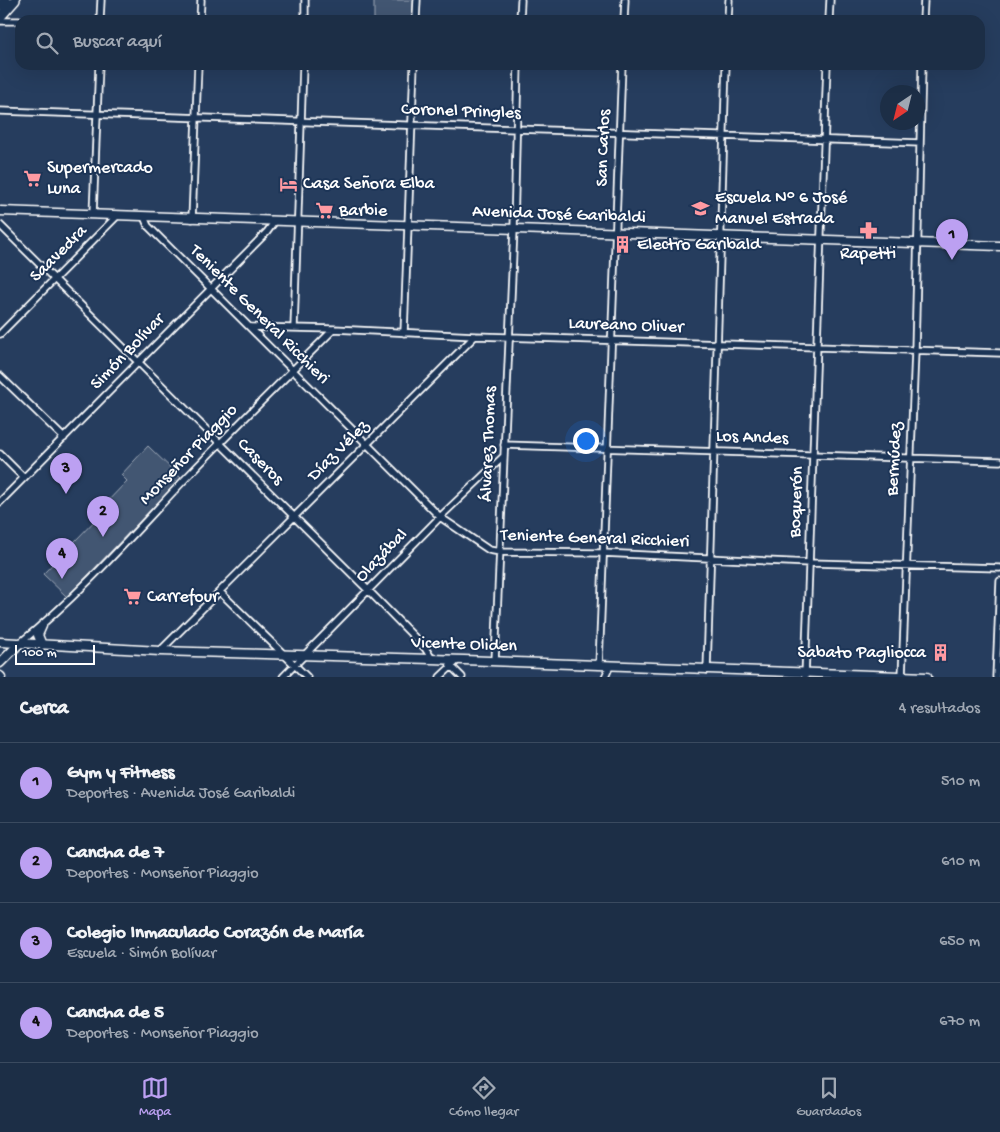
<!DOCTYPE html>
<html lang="es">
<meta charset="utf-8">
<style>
:root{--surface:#1c2e46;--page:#293a51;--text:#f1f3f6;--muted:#a0a8b3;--line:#3a4a5f;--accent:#bca0f2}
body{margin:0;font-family:"Gochi Hand",sans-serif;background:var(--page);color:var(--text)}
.compass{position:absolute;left:880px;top:85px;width:45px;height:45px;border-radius:50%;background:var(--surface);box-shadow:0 5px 20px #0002;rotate:215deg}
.scale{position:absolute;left:15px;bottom:12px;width:80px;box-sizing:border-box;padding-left:5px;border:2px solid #fff;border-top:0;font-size:14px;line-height:18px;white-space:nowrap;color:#fff;-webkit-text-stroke:4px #1d3557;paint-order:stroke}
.you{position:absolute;left:585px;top:440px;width:18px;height:18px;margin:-12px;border:4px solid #fff;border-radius:50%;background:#1a73e8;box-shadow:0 0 0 8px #1a73e833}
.badge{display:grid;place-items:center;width:32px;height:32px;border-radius:50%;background:var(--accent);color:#111;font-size:16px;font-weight:700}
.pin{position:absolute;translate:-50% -41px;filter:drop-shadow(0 1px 2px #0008)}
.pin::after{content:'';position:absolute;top:26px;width:18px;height:15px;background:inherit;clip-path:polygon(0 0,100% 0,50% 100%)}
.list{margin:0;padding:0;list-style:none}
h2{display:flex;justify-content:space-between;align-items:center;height:65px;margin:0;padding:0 20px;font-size:21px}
h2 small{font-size:16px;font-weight:400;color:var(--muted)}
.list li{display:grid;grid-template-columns:32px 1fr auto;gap:15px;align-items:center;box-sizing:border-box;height:80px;padding:0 20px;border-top:1px solid var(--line)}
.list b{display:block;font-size:19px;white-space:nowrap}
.list p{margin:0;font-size:16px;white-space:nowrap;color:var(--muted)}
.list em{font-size:16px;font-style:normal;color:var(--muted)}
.icon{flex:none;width:28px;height:28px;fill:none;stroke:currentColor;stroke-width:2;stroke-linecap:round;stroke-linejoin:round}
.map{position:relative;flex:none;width:1000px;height:677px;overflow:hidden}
.search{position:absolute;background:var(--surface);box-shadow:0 5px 20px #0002;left:15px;right:15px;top:15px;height:55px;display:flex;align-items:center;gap:12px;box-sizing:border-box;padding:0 18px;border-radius:15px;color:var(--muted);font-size:19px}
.sheet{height:385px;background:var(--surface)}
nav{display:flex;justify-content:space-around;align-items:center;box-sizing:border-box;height:70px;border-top:1px solid var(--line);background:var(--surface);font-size:14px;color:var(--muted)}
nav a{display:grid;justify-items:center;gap:2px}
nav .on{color:var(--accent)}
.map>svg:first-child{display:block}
.green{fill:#425672;stroke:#a0aab8}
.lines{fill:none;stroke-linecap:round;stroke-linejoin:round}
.street-casing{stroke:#fff;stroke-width:9}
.secondary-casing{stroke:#fff;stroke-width:11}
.primary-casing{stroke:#fff;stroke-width:12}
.street{stroke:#1d3557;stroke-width:5.5}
.secondary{stroke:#1d3557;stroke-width:8}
.primary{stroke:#1d3557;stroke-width:9}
.labels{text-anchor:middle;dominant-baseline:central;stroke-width:4;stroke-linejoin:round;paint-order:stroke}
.street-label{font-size:18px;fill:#fff;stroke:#1d3557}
.poi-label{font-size:18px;fill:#fff;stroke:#1d3557;text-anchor:start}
</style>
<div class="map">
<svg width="1000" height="677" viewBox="0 0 1000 677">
<rect width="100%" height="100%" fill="#263d5e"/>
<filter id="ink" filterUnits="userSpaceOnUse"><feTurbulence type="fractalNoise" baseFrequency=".02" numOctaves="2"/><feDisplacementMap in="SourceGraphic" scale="10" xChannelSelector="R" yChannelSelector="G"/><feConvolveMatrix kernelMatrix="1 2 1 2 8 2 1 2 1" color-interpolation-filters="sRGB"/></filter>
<g filter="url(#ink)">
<path class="green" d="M374,0h41l-1,20h-36l-4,-1z
M148,446l33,32 -114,119 -24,-23 62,-64 -2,-4 24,-25 -6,-6z"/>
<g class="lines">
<defs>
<path id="street" d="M100,20l1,-20
M200,20l1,-20
M305,20v-20
M416,20l1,-20
M520,20l1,-20
M624,20l1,-20
M728,20l1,-20
M829,20l1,-20
M923,20l1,-20
M0,21h20
M0,111l920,32
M93,214l6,-149
M144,217l4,9 292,291 49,33 11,2 102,1 208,10 190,5
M192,219l6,-154
M0,225l369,366 56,57 7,11
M251,327l83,2 141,7 525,17
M294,328l9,-263
M404,333l10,-268
M0,334l117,-118
M0,376l64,62
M504,445l496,16
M0,454l24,24
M0,502l267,-270 8,-11
M220,592l87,85
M20,643c61,-49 113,-109 167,-166 48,-50 98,-99 147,-148
M160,651l315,-315
M495,661l19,-432 4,-164
M450,665l12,12
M599,665l23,-600
M707,670l19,-605
M283,677l157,-160 63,-60
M440,677l18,-17
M605,677l5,-11
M805,677l22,-612
M902,677l13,-326 7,-286
M996,677l4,-96"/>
<path id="secondary" d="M0,211l1000,35
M0,642l160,9 304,9 463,17
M42,645l-4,-10 4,-9
M0,663l20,-20
M0,676l1,1"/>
<path id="primary" d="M0,5l5,-5
M0,17l15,-17"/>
</defs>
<use href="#street" class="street-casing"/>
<use href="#secondary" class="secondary-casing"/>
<use href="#primary" class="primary-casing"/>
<use href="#street" class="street"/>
<use href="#secondary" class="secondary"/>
<use href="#primary" class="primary"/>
</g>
</g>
<defs>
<symbol id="supermarket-bare" viewBox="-9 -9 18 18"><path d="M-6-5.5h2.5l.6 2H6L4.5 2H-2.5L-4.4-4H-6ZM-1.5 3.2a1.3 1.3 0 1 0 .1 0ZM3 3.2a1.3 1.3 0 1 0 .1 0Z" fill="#ff9aa2" stroke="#1d3557" stroke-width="2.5" paint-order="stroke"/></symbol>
<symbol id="hotel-bare" viewBox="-9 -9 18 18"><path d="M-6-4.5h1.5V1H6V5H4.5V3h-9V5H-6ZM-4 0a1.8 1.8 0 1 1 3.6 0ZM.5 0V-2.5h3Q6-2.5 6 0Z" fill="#ff9aa2" stroke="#1d3557" stroke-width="2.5" paint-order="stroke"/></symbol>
<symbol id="school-bare" viewBox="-9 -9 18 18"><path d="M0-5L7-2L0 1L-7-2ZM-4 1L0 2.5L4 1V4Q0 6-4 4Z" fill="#ff9aa2" stroke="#1d3557" stroke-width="2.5" paint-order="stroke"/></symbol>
<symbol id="pharmacy-bare" viewBox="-9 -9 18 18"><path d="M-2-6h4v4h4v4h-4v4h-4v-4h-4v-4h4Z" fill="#ff9aa2" stroke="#1d3557" stroke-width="2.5" paint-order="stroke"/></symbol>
<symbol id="building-bare" viewBox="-9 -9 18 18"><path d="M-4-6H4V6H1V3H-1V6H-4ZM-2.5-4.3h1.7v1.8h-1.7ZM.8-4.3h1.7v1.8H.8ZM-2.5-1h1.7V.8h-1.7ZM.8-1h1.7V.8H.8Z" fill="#ff9aa2" stroke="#1d3557" stroke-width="2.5" paint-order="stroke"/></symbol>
</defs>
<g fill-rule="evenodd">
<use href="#supermarket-bare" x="20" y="166" width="25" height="25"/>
<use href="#hotel-bare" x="276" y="172" width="25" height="25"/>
<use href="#school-bare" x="688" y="196" width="25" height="25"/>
<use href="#supermarket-bare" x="312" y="198" width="25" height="25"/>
<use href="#pharmacy-bare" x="856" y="218" width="25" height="25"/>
<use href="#building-bare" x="610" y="232" width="25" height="25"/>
<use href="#supermarket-bare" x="120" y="584" width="25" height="25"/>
<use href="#building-bare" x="928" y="640" width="25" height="25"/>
</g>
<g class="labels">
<g class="street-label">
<text transform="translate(461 112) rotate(2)">Coronel Pringles</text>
<text transform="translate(604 148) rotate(-88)">San Carlos</text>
<text transform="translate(559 215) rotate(2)">Avenida José Garibaldi</text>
<text transform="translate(59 254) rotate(-45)">Saavedra</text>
<text transform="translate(259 315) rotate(45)">Teniente General Ricchieri</text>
<text transform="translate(626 326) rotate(2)">Laureano Oliver</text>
<text transform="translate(128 352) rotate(-46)">Simón Bolívar</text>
<text transform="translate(752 438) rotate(2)">Los Andes</text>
<text transform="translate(489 444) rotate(-88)">Álvarez Thomas</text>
<text transform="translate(339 451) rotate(-45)">Díaz Vélez</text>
<text transform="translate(189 455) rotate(-46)">Monseñor Piaggio</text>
<text transform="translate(895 459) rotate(-87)">Bermúdez</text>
<text transform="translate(260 462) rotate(45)">Caseros</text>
<text transform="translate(797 502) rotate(-88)">Boquerón</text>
<text transform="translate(595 539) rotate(2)">Teniente General Ricchieri</text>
<text transform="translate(382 556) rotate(-46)">Olazábal</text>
<text transform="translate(464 645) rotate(2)">Vicente Oliden</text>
</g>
<g class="poi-label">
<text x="47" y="168">Supermercado<tspan x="47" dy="21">Luna</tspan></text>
<text x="303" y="184">Casa Señora Elba</text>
<text x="715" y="198">Escuela N° 6 José<tspan x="715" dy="21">Manuel Estrada</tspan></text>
<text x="339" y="211">Barbie</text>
<text x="637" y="245">Electro Garibald</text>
<text x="868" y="254" text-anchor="middle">Rapetti</text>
<text x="147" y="597">Carrefour</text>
<text x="926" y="653" text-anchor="end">Sabato Pagliocca</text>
</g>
</g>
</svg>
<svg class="compass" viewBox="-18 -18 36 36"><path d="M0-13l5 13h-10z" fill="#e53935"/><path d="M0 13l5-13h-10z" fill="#a0a8b3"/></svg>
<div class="scale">100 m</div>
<div class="you"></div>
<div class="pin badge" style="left:952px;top:260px">1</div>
<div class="pin badge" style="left:103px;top:537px">2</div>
<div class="pin badge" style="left:66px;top:494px">3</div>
<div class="pin badge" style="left:62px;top:579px">4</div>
<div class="search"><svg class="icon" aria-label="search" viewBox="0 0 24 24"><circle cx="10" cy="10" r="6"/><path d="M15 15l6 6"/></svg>Buscar aquí</div>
</div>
<section class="sheet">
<h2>Cerca<small>4 resultados</small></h2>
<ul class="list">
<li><span class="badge">1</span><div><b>Gym y Fitness</b><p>Deportes · Avenida José Garibaldi</p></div><em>510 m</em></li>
<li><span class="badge">2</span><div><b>Cancha de 7</b><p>Deportes · Monseñor Piaggio</p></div><em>610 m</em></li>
<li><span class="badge">3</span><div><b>Colegio Inmaculado Corazón de María</b><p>Escuela · Simón Bolívar</p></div><em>650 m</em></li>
<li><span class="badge">4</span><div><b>Cancha de 5</b><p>Deportes · Monseñor Piaggio</p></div><em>670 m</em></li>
</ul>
</section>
<nav>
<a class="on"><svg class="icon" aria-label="map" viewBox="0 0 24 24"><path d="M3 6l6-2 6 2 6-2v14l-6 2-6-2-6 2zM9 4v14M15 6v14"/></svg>Mapa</a>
<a><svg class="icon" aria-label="directions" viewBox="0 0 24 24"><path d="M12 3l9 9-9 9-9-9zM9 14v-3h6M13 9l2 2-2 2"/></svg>Cómo llegar</a>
<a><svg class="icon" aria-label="saved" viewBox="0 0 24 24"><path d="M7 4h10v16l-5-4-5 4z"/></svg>Guardados</a>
</nav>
